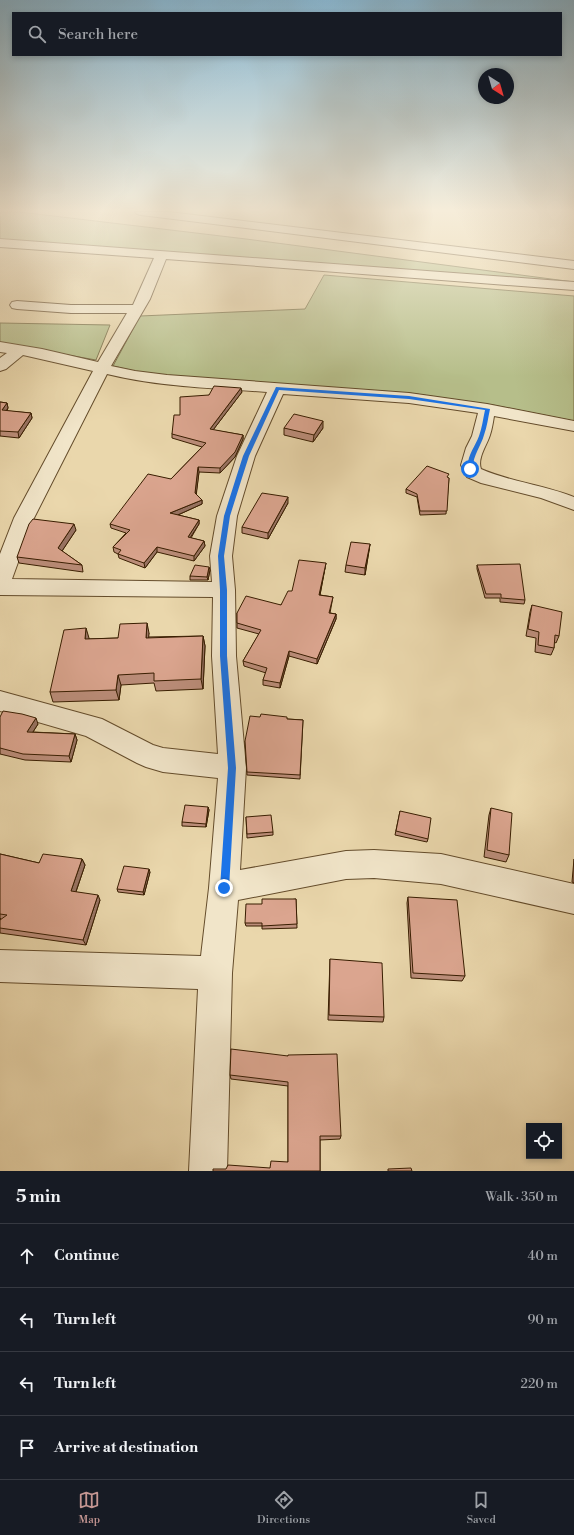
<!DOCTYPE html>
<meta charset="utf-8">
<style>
:root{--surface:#171b24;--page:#20242c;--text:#f1f3f6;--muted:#9ea1a6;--line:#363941;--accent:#c59692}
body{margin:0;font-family:"Libre Bodoni",serif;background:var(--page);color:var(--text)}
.controls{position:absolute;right:12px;bottom:12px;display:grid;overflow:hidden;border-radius:0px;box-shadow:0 2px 6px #0003}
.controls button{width:36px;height:36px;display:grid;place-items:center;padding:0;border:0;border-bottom:1px solid var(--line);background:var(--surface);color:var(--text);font:20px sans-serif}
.compass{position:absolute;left:478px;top:68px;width:36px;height:36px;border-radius:50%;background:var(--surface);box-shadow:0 2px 6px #0003;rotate:143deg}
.stop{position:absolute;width:12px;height:12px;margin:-9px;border:3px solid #1a73e8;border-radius:50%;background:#fff}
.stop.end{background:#1a73e8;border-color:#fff;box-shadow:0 1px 4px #0008}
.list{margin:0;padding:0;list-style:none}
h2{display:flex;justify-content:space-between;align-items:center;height:52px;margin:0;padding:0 16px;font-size:17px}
h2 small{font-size:13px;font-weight:400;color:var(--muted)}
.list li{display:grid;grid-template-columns:26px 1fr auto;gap:12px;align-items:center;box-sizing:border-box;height:64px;padding:0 16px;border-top:1px solid var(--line)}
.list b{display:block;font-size:15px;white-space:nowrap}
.list em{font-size:13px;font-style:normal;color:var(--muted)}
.icon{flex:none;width:22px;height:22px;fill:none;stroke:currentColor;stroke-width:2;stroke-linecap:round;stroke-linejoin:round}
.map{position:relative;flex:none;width:574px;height:1171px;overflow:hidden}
.search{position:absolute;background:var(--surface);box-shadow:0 2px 6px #0003;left:12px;right:12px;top:12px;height:44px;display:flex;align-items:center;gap:10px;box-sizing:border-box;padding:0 14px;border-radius:0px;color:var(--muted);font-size:15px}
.sheet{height:308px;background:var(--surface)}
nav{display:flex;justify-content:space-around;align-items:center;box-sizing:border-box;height:56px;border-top:1px solid var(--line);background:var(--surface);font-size:11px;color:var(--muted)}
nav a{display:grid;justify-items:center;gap:2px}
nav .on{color:var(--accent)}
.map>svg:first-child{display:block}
.green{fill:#b6be8a;stroke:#776e45}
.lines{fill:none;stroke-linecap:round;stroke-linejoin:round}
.minor-casing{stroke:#644c2b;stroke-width:2}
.minor{fill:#f1e5c9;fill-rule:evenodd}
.wall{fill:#bc8e7b;stroke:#381d00}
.shaded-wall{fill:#997464;stroke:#381d00}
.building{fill:#dba58f;stroke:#381d00}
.route{fill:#1a73e8}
</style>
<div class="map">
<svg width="574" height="1171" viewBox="0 0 574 1171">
<rect width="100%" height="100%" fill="#ead7ac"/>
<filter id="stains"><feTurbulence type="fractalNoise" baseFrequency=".005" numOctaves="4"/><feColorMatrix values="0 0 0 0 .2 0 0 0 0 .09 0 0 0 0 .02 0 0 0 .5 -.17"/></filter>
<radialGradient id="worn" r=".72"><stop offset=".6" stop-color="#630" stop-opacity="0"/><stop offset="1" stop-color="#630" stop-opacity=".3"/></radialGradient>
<path class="green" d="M0,212h20l226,27 328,43 -574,-42z
M324,275l250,21v125l-81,-16 -84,-12 -240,-17 -30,-4 -26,-6 27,-50 165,-7z
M0,323l110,2 -14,35 -96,-17z"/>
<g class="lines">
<defs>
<path id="minor" d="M135,212h34l405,49v8l-433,-54 -4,-1z
M0,239l574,43v8l-408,-31 -16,40 -39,67 24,5 32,4 242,18 78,11 87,17v10l-80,-15c-1,6 -2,13 -4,19 -3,10 -13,23 -9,34 30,13 63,16 93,28v13l-33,-12 -60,-15 -14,-6 -6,-12 5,-17 6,-12 6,-23 -69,-10 -126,-9 -28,62 -18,60 -5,40 3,34 1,66 10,112 -6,102 106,-19 28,-1 67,4 133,30v30l-133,-30 -67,-6 -28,1 -108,21 -6,73 -5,198h-38l9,-182 -198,-7v-32l201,6 8,-68 9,-110 -55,-6 -17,-5 -9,-4 -51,-27 -86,-25v-20l102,28 51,26 10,3 55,6 -6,-98 1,-59 -213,-2v-41l14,-36 79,-147 -70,-16 -17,14 -6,2v-13l7,-5 -7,-1v-10l42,7 56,13 29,-49h-56l-54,-4 -5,-1 -2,-3 2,-3 5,-1 54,4h62l21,-47 -154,-11zM107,374c52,13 106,14 160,18l-30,64 -20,60 -7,40 2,26 -200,-3 22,-61z"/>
</defs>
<use href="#minor" class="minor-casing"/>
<use href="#minor" class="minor"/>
</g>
<path class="wall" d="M242,392l-29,38 30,5v4l-8,18 -15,16 -21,-1 -3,22 6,6v4l-24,11 21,5v4l-8,14 13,3 1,5 -11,15 -37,-9 -12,16 -26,-10 -1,-4 -4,-2 -1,-5 13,-14 -15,-5 -1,-4 61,-45 31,-32 -30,-9v-4l8,-19 29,-20z
M0,402l7,1 1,5 -1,3 24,2 1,5 -13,20 -19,-2z
M284,428h39l-10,14 -29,-7z
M449,478l-3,36 -26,1 -3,-18 -11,-4v-4z
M288,503l-20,36 -26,-6v-6z
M76,530l-14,21 20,14 1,7 -64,-9 -2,-6z
M370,544l-5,31 -20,-3 1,-7z
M477,565l48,35 -1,4 -24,-2v-4h-15l-8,-29z
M325,568l-5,27 13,2 -1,5 -2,11 6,1v5l-19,45 -28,-8 -9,32 -17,-3v-5l3,-7 -22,-7 -1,-5 16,-27 -22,-6v-15l44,-8 11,-14z
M210,570l-2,10h-18v-4z
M532,605l27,31 -3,7 -2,-1v6l-3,7 -16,-3 1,-14 -10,-2 4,-24z
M149,633l-1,4 55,-1 2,10 -2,43 -47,2 -2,-8 -33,2 -2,15 -66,2 -3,-10 39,-54v1l29,-1z
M0,717l38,7 -5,8 42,2 2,6 -6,22 -46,-2 -25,-6z
M287,719l16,1 -3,59 -53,-4 -2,-34z
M208,807l1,3 -3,17 -24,-1v-4z
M491,808l18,47 -3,7 -22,-5 5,-42z
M400,811l28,28 -1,3 -32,-7z
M246,817l27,15v3l-26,3z
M0,854l39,9 43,-4 3,6 -9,27 24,8 -14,45 -86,-12v-13l1,-1 -1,-1z
M574,859v24l-2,-1z
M150,872l-6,23 -26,-3 -1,-3z
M408,897l57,79 -3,5 -51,-3 -4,-75z
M296,899l1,29 -35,1v-3h-16l-1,-3 17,-19z
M330,959l54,58 -1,5 -55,-2z
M288,1056l53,80 -1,3 -20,1v31l-50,-3 18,-6v-76l-57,-7 -1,-4z"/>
<path class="shaded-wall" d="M241,388l1,4 -32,42v-5z
M7,403l1,5 -5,7 -1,-5z
M31,413l1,5 -13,20 -1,-6z
M323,421v7l-10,14 1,-7z
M243,435v4l-8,18 -15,16v-5z
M198,467l1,5 -3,25 -1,-4z
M288,497v6l-20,36v-6z
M202,500v4l-31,14 -1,-5z
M199,520v4l-11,17v-4z
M74,524l2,6 -16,24 -2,-6z
M204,541l1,5 -11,15v-5z
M370,544l-1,7 -4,24v-7z
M157,547v5l-12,16 -1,-5z
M326,563l-1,5 -6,32v-5z
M209,567l1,3 -2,10 -1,-3z
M336,614v5l-19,45v-5z
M147,623l2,10 -1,15 -2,-10z
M86,628l3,10 -1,11 -3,-10z
M203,636l2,10 -2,43 -2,-10z
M289,651v5l-9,32v-5z
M118,675l3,10 -2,15 -3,-10z
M36,718l2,6 -9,14 -2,-6z
M75,734l2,6 -6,22 -2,-6z
M208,807l1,3 -3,17v-3z
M82,859l3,6 -11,32 -3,-6z
M149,869l1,3 -6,23 -1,-3z
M98,895l2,5 -14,45 -3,-5z"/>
<path class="building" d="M214,386l27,2 -31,41 33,6 -8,17 -15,16 -22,-1 -3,26 7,7 -32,13 29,7 -11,17 16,4 -10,15 -37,-9 -13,16 -26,-9 3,-4 -8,-3 17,-17 -20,-6 38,-50 23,5 35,-36 -34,-9 2,-19h6v-18l29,-2z
M0,402l7,1 -5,7 29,3 -13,19 -18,-1z
M294,414l29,7 -9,14 -30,-7z
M427,466l22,8 -2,3 2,1 -2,33h-27l-3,-17 -11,-5z
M262,493l26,4 -20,36 -26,-6z
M33,519l41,5 -16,24 24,17 -65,-8 12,-33z
M351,542l19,2 -5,24 -19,-3z
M299,560l27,3 -7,32 14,2 -4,16 7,1 -19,45 -28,-8 -9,32 -17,-3 4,-12 -24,-7 18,-31 -24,-7v-10l9,-17 35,9 7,-14h4z
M520,564l5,36 -24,-2v-4h-15l-9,-29z
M195,565l14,2 -2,10 -17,-1z
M532,605l30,7 -3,24 -4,-1 -1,13 -16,-3 1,-13 -11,-3z
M147,623l-1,15 57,-2 -2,43 -47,2v-8l-36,2 -2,15 -66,2 14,-62 22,-2 -1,11 33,-1 2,-14z
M3,711l19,3 14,4 -9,14 48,2 -6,22 -46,-2 -23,-6v-31z
M261,714l26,3v2l16,1 -3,55 -53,-3 -2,-31 5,-25 10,1z
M185,805l23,2 -2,17 -24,-2z
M491,808l21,5 -3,42 -22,-5z
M400,811l31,7 -3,21 -32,-8z
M271,815l2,17 -26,2 -1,-17z
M0,854l39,9 4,-9 39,5 -11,32 27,4 -15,45 -83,-12v-8l7,-5 -7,-1z
M124,866l25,3 -6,23 -26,-3z
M408,897l49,3 8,76 -52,-3z
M262,899h34l1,25 -35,2v-3h-17l1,-19h16z
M330,959l52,4 2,54 -55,-2z
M231,1049l57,7v-1l49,-1 4,82h-21v35h-107v-2h13l2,-4 42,3 1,-7 17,1v-80l-58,-7z
M411,1168l1,3h-24v-2z"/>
<linearGradient id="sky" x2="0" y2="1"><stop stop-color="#88b6d0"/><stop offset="0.56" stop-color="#f6edda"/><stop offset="1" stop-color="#f6edda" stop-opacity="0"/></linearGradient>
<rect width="574" height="376" fill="url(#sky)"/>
<path class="route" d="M276,387l133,9 81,13c-2,9 -3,18 -6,26 -3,11 -12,22 -11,34l-3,2 -2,-2c-2,-12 7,-22 11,-33 3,-8 4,-17 6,-26l-76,-11 -130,-9 -30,66 -8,25 -11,35 -6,40 3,34v66l9,112 -7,120 -2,3 -3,1 -3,-1 -1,-3 8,-120 -8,-112v-66l-2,-34 6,-40 11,-35 8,-25z"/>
<rect width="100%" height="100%" filter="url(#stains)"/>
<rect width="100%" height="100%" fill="url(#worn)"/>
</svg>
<div class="controls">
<button><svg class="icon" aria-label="locate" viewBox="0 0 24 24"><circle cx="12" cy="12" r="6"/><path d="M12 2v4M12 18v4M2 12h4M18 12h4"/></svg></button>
</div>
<svg class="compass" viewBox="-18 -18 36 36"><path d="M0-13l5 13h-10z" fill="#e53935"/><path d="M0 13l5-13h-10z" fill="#9ea1a6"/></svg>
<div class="stop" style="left:470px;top:469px"></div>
<div class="stop end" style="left:224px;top:888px"></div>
<div class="search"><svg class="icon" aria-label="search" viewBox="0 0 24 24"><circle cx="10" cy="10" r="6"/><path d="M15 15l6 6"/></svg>Search here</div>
</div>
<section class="sheet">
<h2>5 min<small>Walk · 350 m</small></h2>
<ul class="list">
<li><svg class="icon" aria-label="ahead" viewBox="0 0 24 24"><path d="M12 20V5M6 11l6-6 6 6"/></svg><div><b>Continue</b></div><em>40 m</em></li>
<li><svg class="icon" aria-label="left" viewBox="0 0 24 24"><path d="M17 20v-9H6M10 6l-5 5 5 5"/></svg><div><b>Turn left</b></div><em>90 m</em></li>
<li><svg class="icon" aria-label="left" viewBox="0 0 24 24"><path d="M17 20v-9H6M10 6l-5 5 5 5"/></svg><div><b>Turn left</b></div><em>220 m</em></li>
<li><svg class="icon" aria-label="arrive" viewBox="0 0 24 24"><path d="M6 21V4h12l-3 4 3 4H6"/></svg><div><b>Arrive at destination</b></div></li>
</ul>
</section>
<nav>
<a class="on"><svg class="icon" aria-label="map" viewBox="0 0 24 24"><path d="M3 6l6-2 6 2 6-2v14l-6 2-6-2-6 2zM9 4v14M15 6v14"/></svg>Map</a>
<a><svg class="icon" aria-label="directions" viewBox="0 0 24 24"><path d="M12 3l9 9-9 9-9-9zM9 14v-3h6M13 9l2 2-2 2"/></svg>Directions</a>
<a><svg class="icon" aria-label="saved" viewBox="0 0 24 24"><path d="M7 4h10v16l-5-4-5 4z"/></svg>Saved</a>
</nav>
